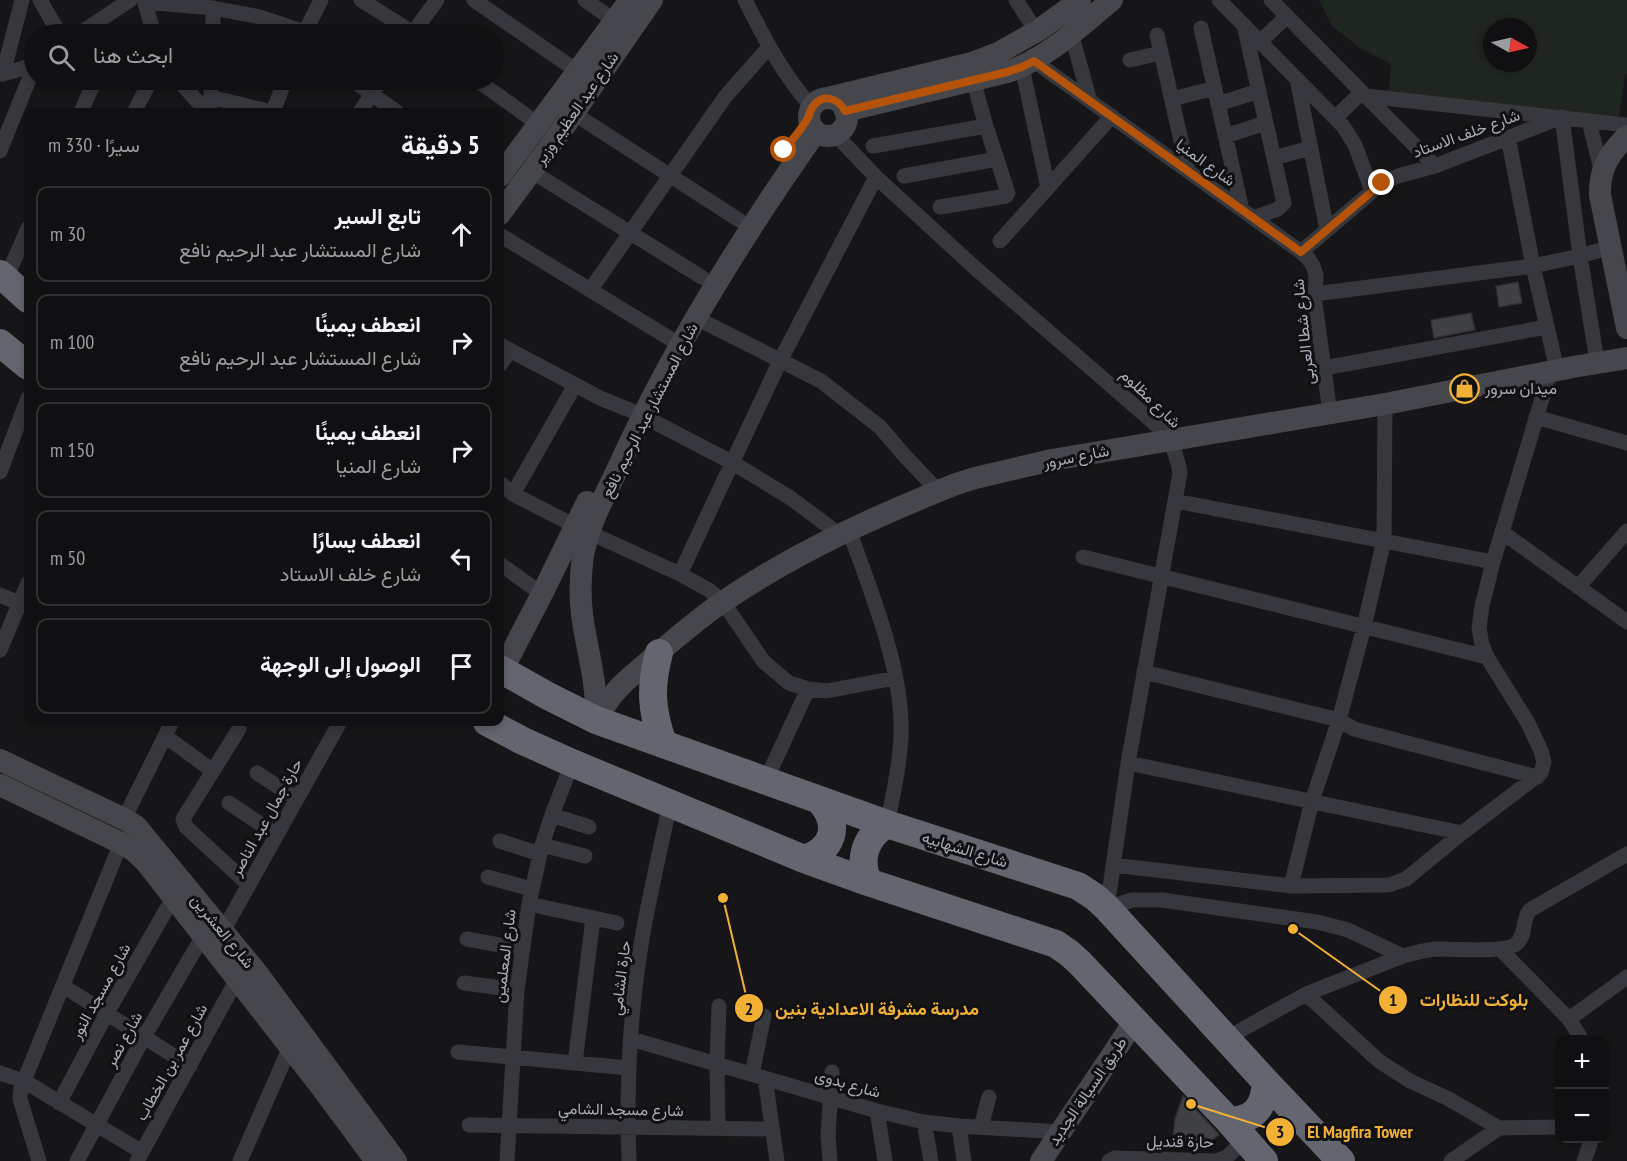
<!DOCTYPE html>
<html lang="ar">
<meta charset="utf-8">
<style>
:root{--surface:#101012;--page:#19191b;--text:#f1f3f6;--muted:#9c9d9f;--line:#303032}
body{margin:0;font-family:"PT Sans Narrow",Vazirmatn,sans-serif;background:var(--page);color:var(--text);direction:rtl}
.controls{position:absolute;right:18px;bottom:18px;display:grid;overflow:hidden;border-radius:12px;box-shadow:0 3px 9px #0003}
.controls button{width:54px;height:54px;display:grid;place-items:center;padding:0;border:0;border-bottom:2px solid var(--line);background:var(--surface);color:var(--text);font:30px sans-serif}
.compass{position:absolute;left:1483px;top:18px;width:54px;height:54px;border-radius:50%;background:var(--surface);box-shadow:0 3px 9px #0003;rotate:98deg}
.stop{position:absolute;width:18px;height:18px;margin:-14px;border:4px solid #b45309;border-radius:50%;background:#fff}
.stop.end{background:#b45309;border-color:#fff;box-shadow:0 2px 6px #0008}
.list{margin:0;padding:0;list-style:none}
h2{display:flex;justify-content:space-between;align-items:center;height:78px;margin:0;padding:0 24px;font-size:26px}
h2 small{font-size:20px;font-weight:400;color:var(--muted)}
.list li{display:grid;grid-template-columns:39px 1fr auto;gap:18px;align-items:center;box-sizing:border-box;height:96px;margin:0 12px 12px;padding:0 12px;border:2px solid var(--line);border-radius:12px}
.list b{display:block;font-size:22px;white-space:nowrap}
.list p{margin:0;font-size:20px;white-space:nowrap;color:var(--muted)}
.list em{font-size:20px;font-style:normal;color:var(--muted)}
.icon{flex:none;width:33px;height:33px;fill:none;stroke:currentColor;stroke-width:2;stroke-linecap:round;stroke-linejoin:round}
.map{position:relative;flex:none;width:1627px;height:1161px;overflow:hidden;direction:ltr}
.search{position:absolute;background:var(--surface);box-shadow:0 3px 9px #0003;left:24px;top:24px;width:480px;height:66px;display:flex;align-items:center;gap:15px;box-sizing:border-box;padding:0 21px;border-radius:33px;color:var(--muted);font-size:22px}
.panel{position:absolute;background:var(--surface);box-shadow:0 3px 9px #0003;left:24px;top:108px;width:480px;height:618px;border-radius:12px;direction:rtl}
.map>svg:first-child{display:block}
.green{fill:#1e261f;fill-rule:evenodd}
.building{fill:#404145;stroke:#303034;stroke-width:1.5}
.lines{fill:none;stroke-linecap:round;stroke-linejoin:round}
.street{stroke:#37383d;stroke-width:15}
.secondary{stroke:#45474d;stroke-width:22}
.highway{stroke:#63666e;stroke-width:28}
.route{stroke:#b45309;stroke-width:8}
.labels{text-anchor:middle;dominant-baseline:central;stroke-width:6;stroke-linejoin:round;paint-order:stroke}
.street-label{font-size:16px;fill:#a8adb8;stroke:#111113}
.poi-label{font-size:16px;fill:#a8adb8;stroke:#111113;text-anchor:start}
.leader{fill:none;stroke:#f2b134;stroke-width:2}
.callout-dot{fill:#f2b134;stroke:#111113;stroke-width:2}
.mark-label{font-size:18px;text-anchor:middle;font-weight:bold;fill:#111}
.callout-label{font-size:18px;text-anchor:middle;font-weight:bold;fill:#f2b134;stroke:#111113;stroke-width:6;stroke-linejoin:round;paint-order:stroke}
</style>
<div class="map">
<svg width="1627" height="1161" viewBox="0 0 1627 1161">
<rect width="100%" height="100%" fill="#161618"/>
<path class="green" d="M1319,0h308v74l-2,1 -6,41 -231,-22 3,-30 -31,-16 -28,-22zM1492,27h36v36h-36z"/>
<path class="building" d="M1518,282l4,21 -23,4 -3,-21z
M1471,313l4,17 -41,8 -3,-18z
M1183,1096l34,36 2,3 -12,8 -34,-3 2,-21z"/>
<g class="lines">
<path class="street" d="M40,0l18,31 6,3
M144,0l10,34
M361,0l54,34
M474,0l103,71
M585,0l30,21
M745,0c19,38 38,75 67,107
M1016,0l21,32
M1219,0l124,126 12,19 17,46
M1271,0l164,166
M145,2l68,6 47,9 45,15
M1244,25l40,178 -6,6 -25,9
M1201,28l41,182
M1071,33l19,68
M79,34l51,-34
M213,34v-26
M304,34l17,-34
M412,34l25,-34
M1157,35l31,136
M1260,42l27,-26
M1130,60l31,-7
M1034,61l267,191 7,6 5,8 3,9 -1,28 15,110
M1022,67l26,121
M0,74c13,-1 22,-7 34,-9
M3,74l19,-74
M1297,79l30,151
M134,80l15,3
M178,80l29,32
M352,80l45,32
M477,80l61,44
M1366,96l261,29
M211,97l60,15
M1172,99l43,-11
M1218,104l41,-13
M210,106l2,-26
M81,112l14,-32
M134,112l17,-32
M273,112l12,-32
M360,112l21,-32
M573,113l166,107
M1335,118l27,-26
M1589,121l13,53
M835,134l41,43 98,90 186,161c12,15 17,27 20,45l-52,290 -21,145 25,-8h30l155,22 31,8 55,26
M1225,136l41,-13
M1508,137l25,129 24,104
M873,146l113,-20
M0,151l34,-84
M1274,158l36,-10
M531,171l172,107
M904,176l93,-17
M940,207l66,-11 2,-3 -22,-67 -13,-46
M500,235l169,103
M1000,241l112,-125
M1301,252l81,-69 16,-7 37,-10 127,-49 18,139 16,99
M6,279l22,-51
M591,289l134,-192 44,-50
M1315,294l218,-28 47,-10 31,-9
M696,318l125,63 59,46 24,28 34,36
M500,345l102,54 30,12
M500,365l10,-15
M1324,368l223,-41
M643,416l90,47 56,34 50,37
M1536,417l91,26
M0,472l28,-74
M500,483l13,11 62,32 105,48 29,16 14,12 41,60 25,21 19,6 19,2 68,-13
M513,494l62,-109
M1175,501l318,61
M849,530c22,63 55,140 52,208 -2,30 -8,58 -14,86
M1502,532l125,90
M1083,557l404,100
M500,564l42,30
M680,574l100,-213 96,-184
M1578,587l49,-56
M0,595l28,12
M0,650l28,-67
M1144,672l195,48 15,9 183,48
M239,729l-56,90 3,8 63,58
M165,736l48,35
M1128,763l334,70
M257,773l40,26
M766,780l42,-91
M229,803l48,32
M552,815l37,12
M124,819l48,-97
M500,841l40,13
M542,845l43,11
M1113,865l178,21 98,-1 17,-6 56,-46 79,-60 3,-11 -3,-11 -13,-28 -41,-66 -5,-12 -3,-17 3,-22 11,-44 57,-190
M488,877l43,12
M1291,886l21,-85 27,-81 25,-93 20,-87 1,-136
M529,904l88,19
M223,931l117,-209
M467,939l55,10
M1500,949l69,70 13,21
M464,983l53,7
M63,986l127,80
M1306,994l73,67 31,20 37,17 52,30
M1569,1019l58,-42
M1227,1038l79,-44 97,-38c11,-3 21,-6 33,-7 16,0 69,4 80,-5 11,-8 5,-24 14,-34l97,-56
M631,1039l246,72 47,11 35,4 102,6
M458,1052l170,16
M575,1063l18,-145
M0,1073l24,8 118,71
M752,1074l12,-58
M765,1078l12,83
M59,1103l48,-90 66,-115
M877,1111l8,50
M924,1122l7,39
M469,1125l303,4
M959,1126l5,35
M981,1127l8,-30
M718,1128l-1,-64 2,-58
M39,1161l-19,-62 1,-11 100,-245
M77,1161l67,-124 59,-101
M137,1161l100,-182
M240,1161l50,-114
M507,1161l10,-171 12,-86 13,-59 10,-30 20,-52
M629,1161c-3,-76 1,-153 14,-228 8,-44 18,-87 27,-130
M830,1161l-2,-25 4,-64
M1109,1161l6,-3 102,3 10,-4 18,-17
M1451,1161l48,-33 61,-1
M1584,1161l8,-23"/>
<path class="secondary" d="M828,98l144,-35 26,-10 41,-23 41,-30
M809 117a19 19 0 1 1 38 0a19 19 0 1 1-38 0Z
M845,111l162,-39c41,-14 72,-45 105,-72
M1627,136c-18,17 -28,34 -27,59l27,133
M500,176l130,-176
M500,214l66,-90 86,-124
M502,671l40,-77 45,-92
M596,718c1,-29 -5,-52 -10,-80 -6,-27 -7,-55 -3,-82 5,-31 22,-60 35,-88 54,-119 123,-230 198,-336
M596,720c9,-16 18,-29 32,-41 31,-26 62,-55 96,-78 74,-50 150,-84 232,-117l19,-6 77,-18 333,-56 188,-37 54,-9
M0,760l124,59 12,7 122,148 138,187
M0,785l121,58 13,8 11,10 173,222 58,78
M1041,1161l93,-139"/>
<path class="highway" d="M0,274l28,25
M0,343l28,23
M659,653c-9,34 -8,57 4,90
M500,669l48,27 48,24 291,104 191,62 17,11 12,11 159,174 75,79
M487,722l36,19 49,22 232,96 64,23 188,62 13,9 11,10 149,158 35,40
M804,859c29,-9 37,-33 17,-57
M868,882c-10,-23 -3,-45 19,-58
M1229,1121c26,-1 35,-14 37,-39"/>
</g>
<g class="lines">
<path class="route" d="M784,150c8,-10 17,-20 24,-32 2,-4 2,-9 6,-13 10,-12 25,-6 31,6l162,-39 15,-5 12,-6 267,191 81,-69"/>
</g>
<defs>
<symbol id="shop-ring" viewBox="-11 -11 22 22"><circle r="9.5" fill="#111113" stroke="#f2b134" stroke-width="1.5"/><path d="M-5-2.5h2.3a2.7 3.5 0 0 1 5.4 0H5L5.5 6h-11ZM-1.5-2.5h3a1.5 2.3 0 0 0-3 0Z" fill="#f2b134"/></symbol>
</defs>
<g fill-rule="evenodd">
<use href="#shop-ring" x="1448" y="372" width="33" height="33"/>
</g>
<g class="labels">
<g class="street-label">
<text transform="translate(576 108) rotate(-55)">شارع عبد العظيم وزير</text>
<text transform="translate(1466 133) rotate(-20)">شارع خلف الاستاد</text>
<text transform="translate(1206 162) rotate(36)">شارع المنيا</text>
<text transform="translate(1303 332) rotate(-96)">شارع شطا العربى</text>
<text transform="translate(1151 398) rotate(44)">شارع مظلوم</text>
<text transform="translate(649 410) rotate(-63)">شارع المستشار عبد الرحيم نافع</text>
<text transform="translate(1076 456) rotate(-11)">شارع سرور</text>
<text transform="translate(266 817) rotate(-61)">حارة جمال عبد الناصر</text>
<text transform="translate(965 849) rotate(17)">شارع الشهابيه</text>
<text transform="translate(223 931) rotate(51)">شارع العشرين</text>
<text transform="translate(504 956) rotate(-83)">شارع المعلمين</text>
<text transform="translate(620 978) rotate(-83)">حارة الشامي</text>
<text transform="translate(100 991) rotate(-61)">شارع مسجد النور</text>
<text transform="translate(123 1039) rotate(-61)">شارع نصر</text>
<text transform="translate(171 1062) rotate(-61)">شارع عمر بن الخطاب</text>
<text transform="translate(848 1083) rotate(16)">شارع بدوى</text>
<text transform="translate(1087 1091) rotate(-56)">طريق السيالة الجديد</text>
<text transform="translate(621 1109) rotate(1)">شارع مسجد الشامي</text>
<text transform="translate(1180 1141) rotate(1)">حارة قنديل</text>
</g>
<g class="poi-label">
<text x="1485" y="388">ميدان سرور</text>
</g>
</g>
<path class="leader" d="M1293 929L1393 1000M723 898L749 1008M1191 1104L1280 1132"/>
<g class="callout-dot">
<circle cx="1293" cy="929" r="6"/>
<circle cx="723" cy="898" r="6"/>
<circle cx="1191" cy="1104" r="6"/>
<circle cx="1393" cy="1000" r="15"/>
<circle cx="749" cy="1008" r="15"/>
<circle cx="1280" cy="1132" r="15"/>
</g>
<g class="mark-label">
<text x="1393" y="1006">1</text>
<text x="749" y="1015">2</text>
<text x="1280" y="1138">3</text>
</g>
<g class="callout-label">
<text x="1474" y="1006">بلوكت للنظارات</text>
<text x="877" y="1015">مدرسة مشرفة الاعدادية بنين</text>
<text x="1360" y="1138">El Magfira Tower</text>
</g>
</svg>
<div class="controls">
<button>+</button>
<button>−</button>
</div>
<svg class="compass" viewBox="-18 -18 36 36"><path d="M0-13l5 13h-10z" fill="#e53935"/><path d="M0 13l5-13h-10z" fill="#9c9d9f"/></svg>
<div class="stop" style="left:784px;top:150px"></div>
<div class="stop end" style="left:1382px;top:183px"></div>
<div class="search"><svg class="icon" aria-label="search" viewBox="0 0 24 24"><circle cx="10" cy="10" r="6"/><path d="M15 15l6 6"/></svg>ابحث هنا</div>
<section class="panel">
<h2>5 دقيقة<small>سيرًا · 330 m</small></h2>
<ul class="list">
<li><svg class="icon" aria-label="ahead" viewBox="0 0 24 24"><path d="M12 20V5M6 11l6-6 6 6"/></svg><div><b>تابع السير</b><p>شارع المستشار عبد الرحيم نافع</p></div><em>30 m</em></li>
<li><svg class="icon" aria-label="right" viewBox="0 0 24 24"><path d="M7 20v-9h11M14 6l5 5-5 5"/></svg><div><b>انعطف يمينًا</b><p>شارع المستشار عبد الرحيم نافع</p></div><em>100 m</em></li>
<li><svg class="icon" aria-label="right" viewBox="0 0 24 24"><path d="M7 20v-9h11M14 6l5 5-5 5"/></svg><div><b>انعطف يمينًا</b><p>شارع المنيا</p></div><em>150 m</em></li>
<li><svg class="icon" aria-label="left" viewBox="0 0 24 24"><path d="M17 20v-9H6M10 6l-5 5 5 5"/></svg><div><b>انعطف يسارًا</b><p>شارع خلف الاستاد</p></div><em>50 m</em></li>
<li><svg class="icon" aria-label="arrive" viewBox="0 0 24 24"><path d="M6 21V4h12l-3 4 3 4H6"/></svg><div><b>الوصول إلى الوجهة</b></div></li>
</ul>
</section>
</div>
